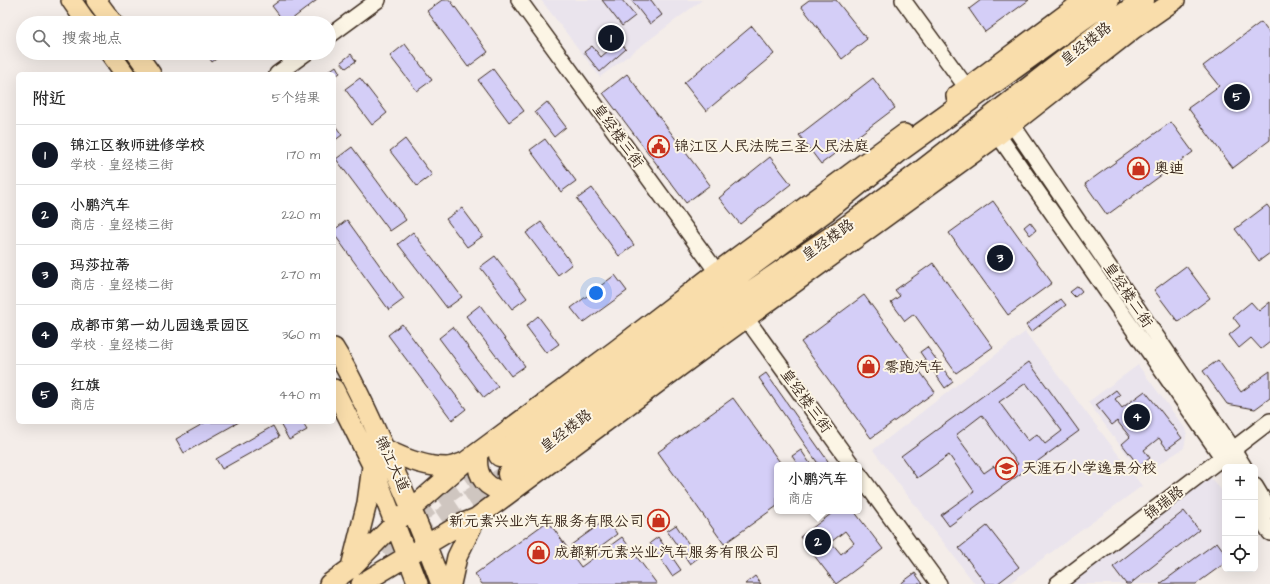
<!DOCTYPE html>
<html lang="zh">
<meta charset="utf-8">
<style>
:root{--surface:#fff;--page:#f6f6f6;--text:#222;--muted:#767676;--line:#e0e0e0;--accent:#111827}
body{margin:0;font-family:"Architects Daughter","LXGW WenKai TC",sans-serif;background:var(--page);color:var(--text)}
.controls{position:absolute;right:12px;bottom:12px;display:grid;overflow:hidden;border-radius:6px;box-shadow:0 4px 16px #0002}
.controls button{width:36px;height:36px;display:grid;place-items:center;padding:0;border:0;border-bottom:1px solid var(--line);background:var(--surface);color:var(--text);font:20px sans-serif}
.you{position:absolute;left:596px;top:293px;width:14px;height:14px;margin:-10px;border:3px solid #fff;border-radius:50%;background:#1a73e8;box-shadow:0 0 0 6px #1a73e833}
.badge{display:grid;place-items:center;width:26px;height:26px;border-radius:50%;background:var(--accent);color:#fff;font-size:13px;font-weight:700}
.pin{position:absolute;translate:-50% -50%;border:2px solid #fff;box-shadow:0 1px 4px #0006}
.popup{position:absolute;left:774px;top:462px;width:88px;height:52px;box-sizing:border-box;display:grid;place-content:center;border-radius:6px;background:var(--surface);filter:drop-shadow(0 1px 3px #0005);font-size:13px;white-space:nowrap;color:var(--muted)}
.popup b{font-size:15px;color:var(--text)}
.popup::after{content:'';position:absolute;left:50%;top:100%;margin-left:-8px;border:8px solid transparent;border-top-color:var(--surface)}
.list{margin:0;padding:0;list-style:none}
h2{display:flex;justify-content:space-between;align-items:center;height:52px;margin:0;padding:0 16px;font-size:17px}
h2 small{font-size:13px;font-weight:400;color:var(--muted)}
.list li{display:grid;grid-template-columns:26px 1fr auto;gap:12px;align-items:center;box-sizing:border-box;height:60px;padding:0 16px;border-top:1px solid var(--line)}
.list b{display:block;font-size:15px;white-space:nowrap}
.list p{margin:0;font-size:13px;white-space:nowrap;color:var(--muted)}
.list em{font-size:13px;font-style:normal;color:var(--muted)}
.icon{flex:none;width:22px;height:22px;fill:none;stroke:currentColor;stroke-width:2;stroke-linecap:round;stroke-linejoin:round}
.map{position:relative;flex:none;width:1270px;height:584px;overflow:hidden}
.search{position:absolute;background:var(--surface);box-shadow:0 4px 16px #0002;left:16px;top:16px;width:320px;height:44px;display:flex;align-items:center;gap:10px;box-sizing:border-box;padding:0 14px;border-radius:22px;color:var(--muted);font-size:15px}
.panel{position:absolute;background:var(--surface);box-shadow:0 4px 16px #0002;left:16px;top:72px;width:320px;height:352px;border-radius:6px}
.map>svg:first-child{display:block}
.built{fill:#eae4ed}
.building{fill:#d4cef7;stroke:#3b2a1e;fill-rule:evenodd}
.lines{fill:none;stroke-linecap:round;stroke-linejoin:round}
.highway-tunnel{stroke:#cfc6c0;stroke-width:22;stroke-dasharray:22 11;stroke-linecap:butt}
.minor-casing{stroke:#3b2a1e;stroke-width:18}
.major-casing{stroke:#3b2a1e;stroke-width:22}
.highway-casing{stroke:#3b2a1e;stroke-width:25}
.minor{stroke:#fcf5e5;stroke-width:15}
.major{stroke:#f9ddab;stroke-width:19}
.highway{stroke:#f9ddab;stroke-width:22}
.labels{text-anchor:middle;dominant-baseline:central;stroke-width:4;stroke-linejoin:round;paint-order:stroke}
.street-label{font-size:15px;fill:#3b2a1e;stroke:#fcf5e5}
.poi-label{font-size:15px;fill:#3b2a1e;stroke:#fcf5e5;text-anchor:start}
</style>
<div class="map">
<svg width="1270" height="584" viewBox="0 0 1270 584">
<rect width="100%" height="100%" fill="#f4ede9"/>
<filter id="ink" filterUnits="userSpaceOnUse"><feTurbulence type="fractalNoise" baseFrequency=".025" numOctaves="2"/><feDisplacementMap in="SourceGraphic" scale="8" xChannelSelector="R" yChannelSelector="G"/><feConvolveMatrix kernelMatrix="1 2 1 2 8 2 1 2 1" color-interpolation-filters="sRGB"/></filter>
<g filter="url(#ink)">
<path class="built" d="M541,0h161l-102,77z
M1025,332l117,154 -134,98h-33l-102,-134z
M1138,365l49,66 -3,17 -42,27 -54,-73z
M1209,476l16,18v52l-49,38h-107z"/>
<path class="building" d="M280,0h37l-30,23h-2l-13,-17z
M442,0h8l38,52 -20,15 -41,-56z
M602,0h20l13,16 -13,10z
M634,0h17l11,15 -12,9 -18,-23z
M809,0h27l31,39 -25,20 -41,-53z
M981,0h48l-44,32 -16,-23z
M1261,22l9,12v106l-37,28 -45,-60 31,-22 -16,-20z
M752,26l22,28 -68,57 -22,-28z
M619,41l7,8 -26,23 -16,-20 8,-6 9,11z
M405,44l27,36 -15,11 -27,-35z
M206,53h18l-12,9z
M351,54l5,7 -10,7 -5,-6z
M336,66l4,7 -6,4v-3h-9z
M493,69l31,42 -15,11 -31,-42z
M627,74l83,111 -24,18 -83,-110z
M360,78l27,35 -15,12 -27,-36z
M873,78l22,30 -74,56 -22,-29z
M547,102l19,25 -12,10 -19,-25z
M1171,122l22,30 -86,63 -22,-31z
M334,124l8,11 -8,6z
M405,139l27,36 -15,11 -27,-35z
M545,139l31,42 -15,11 -31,-42z
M352,147l54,73 -16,11 -54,-72z
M770,157l21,27 -51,40 -21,-26z
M592,188l42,57 -15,11 -42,-57z
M993,201l59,82 -44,32 -59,-82z
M1267,205l3,4v44l-11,8 -24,-32z
M462,208l21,28 -16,11 -21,-28z
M347,220l57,79 -15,11 -55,-76v-4z
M541,222l31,42 -14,11 -32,-42z
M1030,222l6,8 -6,5 -6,-8z
M413,232l49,65 -15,11 -49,-64z
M495,256l32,42 -15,11 -32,-42z
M933,263l60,84 -37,26 -42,-59 -9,7 -14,-19 9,-6 -5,-6z
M1186,266l24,32 -32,24 -24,-32z
M615,275l12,16 -44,32 -12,-15z
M1078,286l4,5 -7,6 -5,-5z
M864,295l71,97 -64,46 -70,-96z
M1061,299l5,6 -35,27 -5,-7z
M1251,302l8,9 11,-9v40l-9,7 -10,-11 -12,10 -10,-13 11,-9 -7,-9z
M480,305l45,61 -14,10 -45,-60z
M538,316l21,28 -13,9 -20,-27z
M402,324l64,85 -14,11 -64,-85z
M453,327l45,60 -14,11 -45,-60z
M927,347l26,35 -8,6 -25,-36z
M1218,360l23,32 29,-21v27l-15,11 -28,-5 -24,-33z
M1029,362l50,69 -130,95 -8,-11 33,-24 -25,-36 -32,23 -16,-22zM1026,383l36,48 -17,13 -8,-10 -9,7 -29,-39zM982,415l36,49 -17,12 -7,-10 -10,7 -28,-38z
M766,373l64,91 -2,1h-9l-60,-87z
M1116,390l4,5 -5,4 7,9 23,-17 37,47 -15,11 -8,-11 -15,12 6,8 -11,8 -17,-22 8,-7 -13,-16 -5,4 -16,-20z
M733,398l49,67h-5v41l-53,38 -66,-92z
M206,422h33l-55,31 -8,-14z
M279,422h23l5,8 -18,10z
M273,426l6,11 -57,32 -6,-10z
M801,450l10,15h-13l-6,-9z
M835,511h19l29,38 -47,35 -36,-47zM845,531l9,12 -13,11 -10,-12z
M1184,511l15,19 -69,54h-4l-13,-17z
M607,519l10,15 -35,26 -11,-15z
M548,521l33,46 41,-30 35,47h-175l-7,-10z
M676,525l22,33 -8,6 -23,-33z
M987,526l32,41 -22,17h-11l-27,-36z
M658,537l23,33 -9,6 -22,-33z
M1217,542l8,11v10l-29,21h-36z
M915,573l8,11h-23z
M755,576l6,8h-16z"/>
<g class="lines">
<path class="highway-tunnel" d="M411,518l89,-63
M388,559l50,-37 71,-48"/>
<defs>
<path id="minor" d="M519,0l198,272
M903,0l64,88
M329,36l49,-36
M277,74l29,-21
M1012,124l221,325 11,18
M998,135l231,332
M746,318l106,147
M859,474l80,110
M1255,486l15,25
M1255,509l15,24
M1057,584l213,-163"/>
<path id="major" d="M71,0l16,23
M96,0l17,23
M110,53l15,21
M136,53l15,21
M956,96l129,-96
M334,348c17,27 31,58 44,87 23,49 45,98 63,149
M334,389l38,76 46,119
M385,449c18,9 40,18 61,18 6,0 13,-3 19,-5
M478,454c-3,23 8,35 31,39
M351,567l16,-64 5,-37
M329,584l22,-16 43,-44 71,-62 151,-112 101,-78 187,-138
M361,584l100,-60 15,-6 222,-165 300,-218 134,-105 43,-30
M451,584l6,-27 19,-39"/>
<path id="highway" d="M500,455l228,-173 98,-72 75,-61 207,-149
M509,474l223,-169 118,-80 70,-52 223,-173"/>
</defs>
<use href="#minor" class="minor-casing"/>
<use href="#major" class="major-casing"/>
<use href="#highway" class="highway-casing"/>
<use href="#minor" class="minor"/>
<use href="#major" class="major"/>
<use href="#highway" class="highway"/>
</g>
</g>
<defs>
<symbol id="civic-ring" viewBox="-11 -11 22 22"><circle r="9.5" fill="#fcf5e5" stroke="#c8321e" stroke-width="1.5"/><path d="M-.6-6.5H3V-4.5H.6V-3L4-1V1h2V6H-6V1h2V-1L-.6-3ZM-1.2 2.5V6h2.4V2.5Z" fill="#c8321e"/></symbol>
<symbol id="shop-ring" viewBox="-11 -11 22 22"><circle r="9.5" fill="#fcf5e5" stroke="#c8321e" stroke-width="1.5"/><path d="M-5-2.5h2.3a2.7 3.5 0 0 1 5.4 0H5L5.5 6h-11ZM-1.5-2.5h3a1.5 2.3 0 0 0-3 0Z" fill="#c8321e"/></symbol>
<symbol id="school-ring" viewBox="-11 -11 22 22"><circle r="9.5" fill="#fcf5e5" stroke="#c8321e" stroke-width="1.5"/><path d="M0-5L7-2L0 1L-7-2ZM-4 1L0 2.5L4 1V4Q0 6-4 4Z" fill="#c8321e"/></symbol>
</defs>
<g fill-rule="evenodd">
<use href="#civic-ring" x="646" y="134" width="25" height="25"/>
<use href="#shop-ring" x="1126" y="156" width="25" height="25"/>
<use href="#shop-ring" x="856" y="354" width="25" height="25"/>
<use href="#school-ring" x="994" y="456" width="25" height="25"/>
<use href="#shop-ring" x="646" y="508" width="25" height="25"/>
<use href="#shop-ring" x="526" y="540" width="25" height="25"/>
</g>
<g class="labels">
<g class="street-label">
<text transform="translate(1086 44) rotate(-38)">皇经楼路</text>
<text transform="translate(618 136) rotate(54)">皇经楼三街</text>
<text transform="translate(828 240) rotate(-35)">皇经楼路</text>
<text transform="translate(1128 295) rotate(56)">皇经楼二街</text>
<text transform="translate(806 401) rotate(54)">皇经楼三街</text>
<text transform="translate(566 431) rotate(-37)">皇经楼路</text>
<text transform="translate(392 464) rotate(65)">锦江大道</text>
<text transform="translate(1164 503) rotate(-37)">锦瑞路</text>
</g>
<g class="poi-label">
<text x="674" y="146">锦江区人民法院三圣人民法庭</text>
<text x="1154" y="168">奥迪</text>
<text x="884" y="367">零跑汽车</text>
<text x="1022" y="468">天涯石小学逸景分校</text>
<text x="644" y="521" text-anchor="end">新元素兴业汽车服务有限公司</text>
<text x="554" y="552">成都新元素兴业汽车服务有限公司</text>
</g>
</g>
</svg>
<div class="controls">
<button>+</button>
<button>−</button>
<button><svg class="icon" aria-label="locate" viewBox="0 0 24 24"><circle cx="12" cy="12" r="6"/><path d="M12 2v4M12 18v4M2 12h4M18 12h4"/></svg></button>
</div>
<div class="you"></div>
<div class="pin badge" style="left:611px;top:38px">1</div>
<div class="pin badge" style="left:818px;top:542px">2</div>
<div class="popup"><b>小鹏汽车</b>商店</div>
<div class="pin badge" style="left:1000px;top:258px">3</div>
<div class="pin badge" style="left:1137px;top:417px">4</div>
<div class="pin badge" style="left:1237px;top:97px">5</div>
<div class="search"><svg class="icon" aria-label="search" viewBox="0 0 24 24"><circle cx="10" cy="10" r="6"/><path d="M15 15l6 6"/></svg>搜索地点</div>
<section class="panel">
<h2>附近<small>5个结果</small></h2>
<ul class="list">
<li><span class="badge">1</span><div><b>锦江区教师进修学校</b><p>学校 · 皇经楼三街</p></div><em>170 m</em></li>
<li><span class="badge">2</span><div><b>小鹏汽车</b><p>商店 · 皇经楼三街</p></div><em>220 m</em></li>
<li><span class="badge">3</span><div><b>玛莎拉蒂</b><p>商店 · 皇经楼二街</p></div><em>270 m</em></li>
<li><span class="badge">4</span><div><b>成都市第一幼儿园逸景园区</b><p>学校 · 皇经楼二街</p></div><em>360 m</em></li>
<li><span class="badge">5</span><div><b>红旗</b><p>商店</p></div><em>440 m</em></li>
</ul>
</section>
</div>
